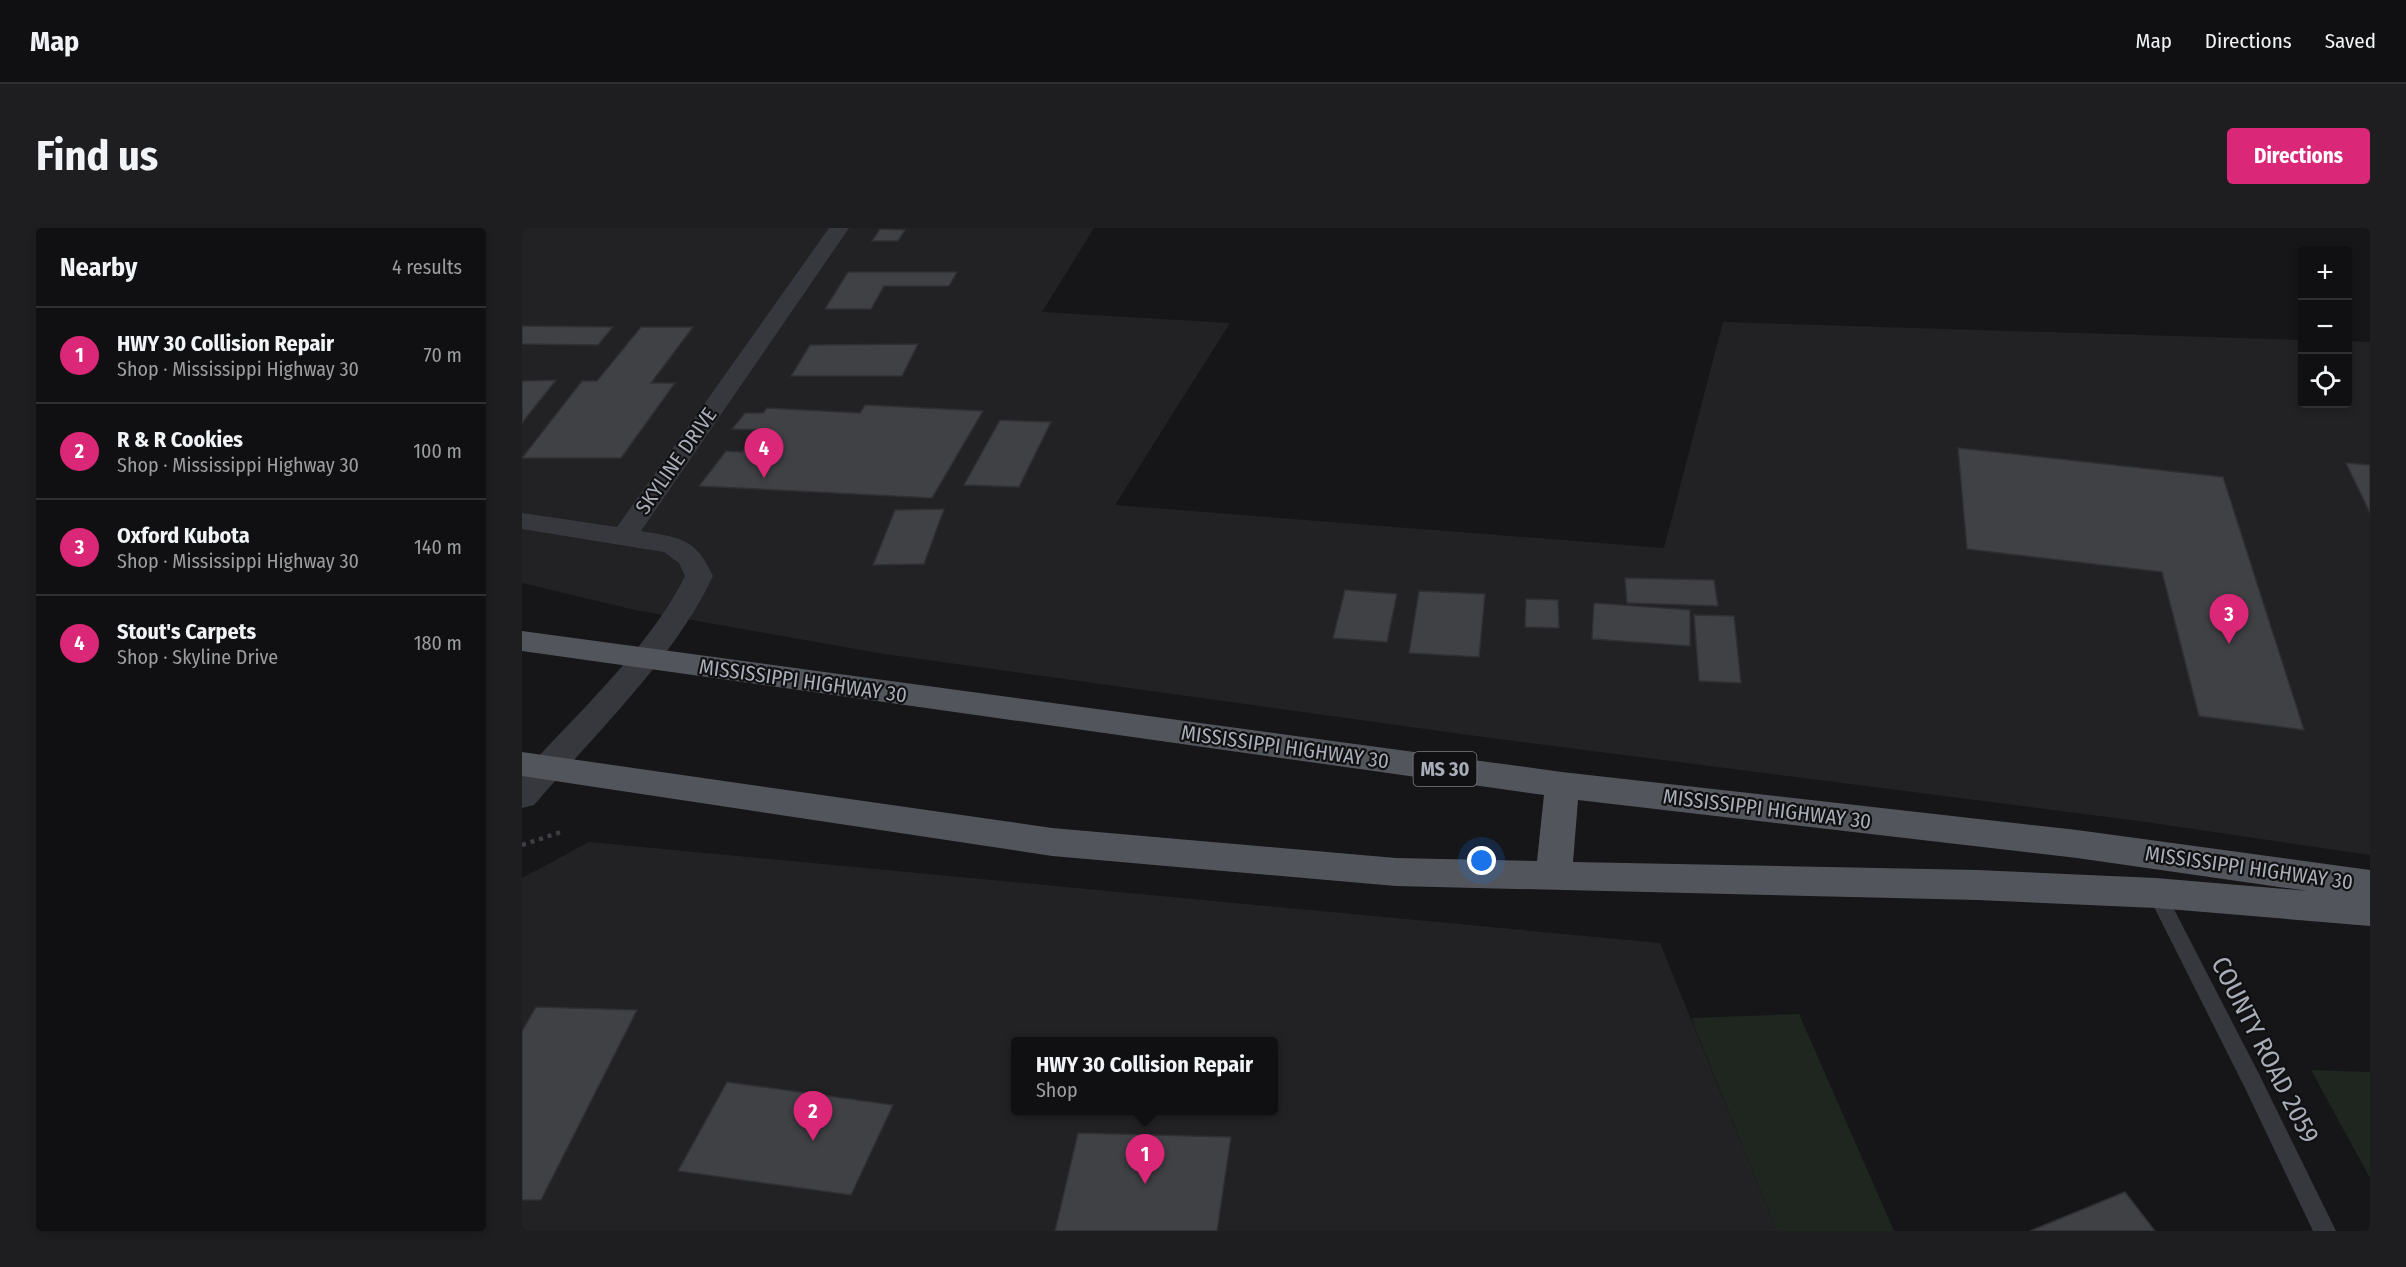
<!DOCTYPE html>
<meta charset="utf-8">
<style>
:root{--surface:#101012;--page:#1e1e20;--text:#f1f3f6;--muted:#9c9d9f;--line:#303032;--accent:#db2777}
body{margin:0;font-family:"Fira Sans Condensed",sans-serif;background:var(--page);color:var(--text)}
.controls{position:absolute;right:18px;top:18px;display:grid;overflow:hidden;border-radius:6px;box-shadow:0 3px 9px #0003}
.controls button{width:54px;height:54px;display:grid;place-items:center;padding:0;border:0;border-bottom:2px solid var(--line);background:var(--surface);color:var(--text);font:30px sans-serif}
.you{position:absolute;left:960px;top:633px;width:21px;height:21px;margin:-15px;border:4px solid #fff;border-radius:50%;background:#1a73e8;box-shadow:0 0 0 9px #1a73e833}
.badge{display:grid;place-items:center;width:39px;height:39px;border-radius:50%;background:var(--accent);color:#fff;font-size:20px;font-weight:700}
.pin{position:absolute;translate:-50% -50px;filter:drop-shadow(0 2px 3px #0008)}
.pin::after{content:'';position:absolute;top:32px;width:21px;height:18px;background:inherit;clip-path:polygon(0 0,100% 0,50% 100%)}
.popup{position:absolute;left:489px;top:809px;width:267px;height:78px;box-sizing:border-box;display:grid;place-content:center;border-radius:6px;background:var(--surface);filter:drop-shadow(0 2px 4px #0005);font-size:20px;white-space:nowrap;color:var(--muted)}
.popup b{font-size:22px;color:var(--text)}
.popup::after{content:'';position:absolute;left:50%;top:100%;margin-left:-12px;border:12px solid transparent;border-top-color:var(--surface)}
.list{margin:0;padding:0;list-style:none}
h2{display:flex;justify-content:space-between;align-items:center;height:78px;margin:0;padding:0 24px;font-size:26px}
h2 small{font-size:20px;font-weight:400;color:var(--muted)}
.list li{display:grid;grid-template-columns:39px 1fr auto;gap:18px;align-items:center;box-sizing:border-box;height:96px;padding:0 24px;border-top:2px solid var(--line)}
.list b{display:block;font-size:22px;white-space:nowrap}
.list p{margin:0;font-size:20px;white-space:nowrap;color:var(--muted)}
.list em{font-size:20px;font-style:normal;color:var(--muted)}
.icon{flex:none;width:33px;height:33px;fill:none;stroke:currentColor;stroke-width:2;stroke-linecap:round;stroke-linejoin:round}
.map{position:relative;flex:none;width:1848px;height:1003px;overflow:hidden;border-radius:6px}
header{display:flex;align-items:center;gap:36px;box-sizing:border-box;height:84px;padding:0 30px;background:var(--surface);border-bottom:2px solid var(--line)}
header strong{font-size:28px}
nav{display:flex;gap:33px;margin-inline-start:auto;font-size:21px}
.intro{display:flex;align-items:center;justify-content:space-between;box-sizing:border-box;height:144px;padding:0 36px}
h1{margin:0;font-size:42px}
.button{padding:15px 27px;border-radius:6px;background:var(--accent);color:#fff;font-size:21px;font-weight:700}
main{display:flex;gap:36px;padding:0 36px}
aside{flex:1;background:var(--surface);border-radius:6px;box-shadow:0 3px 9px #0003}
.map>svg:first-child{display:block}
.built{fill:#222225;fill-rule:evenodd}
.green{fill:#1e261f}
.building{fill:#404145;stroke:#303034;stroke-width:1.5}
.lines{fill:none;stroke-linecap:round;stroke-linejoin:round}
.path{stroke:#3d3f44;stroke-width:4.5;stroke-dasharray:4 5;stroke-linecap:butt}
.lane{fill:#37383d;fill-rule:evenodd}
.street{fill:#37383d;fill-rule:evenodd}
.primary{fill:#53555c;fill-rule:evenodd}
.labels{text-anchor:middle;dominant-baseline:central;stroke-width:4.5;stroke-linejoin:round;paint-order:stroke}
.shield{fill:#111113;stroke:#7b7e86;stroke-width:1.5}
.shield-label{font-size:20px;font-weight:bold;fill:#a8adb8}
.street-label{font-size:21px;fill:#a8adb8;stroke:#111113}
.near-street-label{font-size:26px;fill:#a8adb8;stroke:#111113}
</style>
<header>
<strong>Map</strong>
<nav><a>Map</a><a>Directions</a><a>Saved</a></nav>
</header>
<div class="intro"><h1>Find us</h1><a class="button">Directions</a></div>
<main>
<aside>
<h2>Nearby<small>4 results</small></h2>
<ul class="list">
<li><span class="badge">1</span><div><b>HWY 30 Collision Repair</b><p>Shop · Mississippi Highway 30</p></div><em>70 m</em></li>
<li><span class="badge">2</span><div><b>R &amp; R Cookies</b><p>Shop · Mississippi Highway 30</p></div><em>100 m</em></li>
<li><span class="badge">3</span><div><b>Oxford Kubota</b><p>Shop · Mississippi Highway 30</p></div><em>140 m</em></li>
<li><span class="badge">4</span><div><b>Stout's Carpets</b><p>Shop · Skyline Drive</p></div><em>180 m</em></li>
</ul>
</aside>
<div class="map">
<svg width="1848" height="1003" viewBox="0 0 1848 1003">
<rect width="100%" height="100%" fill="#161618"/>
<path class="built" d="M0,0h572l-52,84 188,11 -115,182 549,43 59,-226 579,18v64h46v-63l22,1v513l-224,-33 -670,-86 -592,-82 -249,-44 -113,-27z
M67,614l1071,101 117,288h-1255v-353zM494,814h258v68h-258z"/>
<path class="green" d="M1277,786l95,217h-117l-86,-213z
M1789,842l59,2v106z"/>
<path class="building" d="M358,1l25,1 -7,11h-26z
M326,44h109l-8,14h-65l-13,23h-46z
M0,98l91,1 -15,18 -76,-1z
M119,99h52l-42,56h24l-54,75h-99l60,-77h15z
M396,116l-16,32h-111l19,-31z
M34,152l-34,43v-42z
M343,177l118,6 -51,87 -233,-12 27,-35 16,1 17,-22 -27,-1 13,-16h18l4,-5 93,5z
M478,192l51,2 -32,65 -55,-2z
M1436,220l265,29 81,253 -105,-14 -37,-144 -195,-23z
M1824,235l24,2v48z
M422,281l-20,55 -51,1 22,-55z
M1103,350l89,2 4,26 -91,-3z
M823,362l52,4 -10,48 -54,-4z
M897,363l66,3 -6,63 -70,-4z
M1004,371l32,1 1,28 -34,-1z
M1072,375l96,7v36l-98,-7z
M1172,387l40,1 7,67 -42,-2z
M14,779l101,3 -96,190h-19v-169z
M205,854l166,23 -42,90 -173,-24z
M556,905l153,4 -14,94h-162z
M1603,964l30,39h-125z"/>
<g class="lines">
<path class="path" d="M0,617l39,-13"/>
<path class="lane" d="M1634,658l7,2 96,186 77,157h-23l-68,-143 -98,-195 2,-5z"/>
<path class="street" d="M307,0h20l-208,303c39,7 54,6 72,45 -38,82 -120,160 -179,229l-12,3v-34c53,-58 129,-128 163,-198l-6,-13 -15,-11 -142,-23v-16l95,14z"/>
<path class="primary" d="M0,403l1040,141 515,58 293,40v56l-214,-18 -179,-8 -581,-14 -344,-30 -530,-80v-24l530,76 344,30 141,3 7,-66 -1022,-144zM1056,572l499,58 231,33 -152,-13 -179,-8 -404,-8z"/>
</g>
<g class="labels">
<rect class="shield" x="891.5" y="524" width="63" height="34" rx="4.5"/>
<g class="shield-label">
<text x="923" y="541">MS 30</text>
</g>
<g class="street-label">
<text transform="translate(154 233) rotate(-55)">SKYLINE DRIVE</text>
<text transform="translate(281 453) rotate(8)">MISSISSIPPI HIGHWAY 30</text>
<text transform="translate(763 519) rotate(8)">MISSISSIPPI HIGHWAY 30</text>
<text transform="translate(1245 581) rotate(7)">MISSISSIPPI HIGHWAY 30</text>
<text transform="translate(1727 640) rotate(8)">MISSISSIPPI HIGHWAY 30</text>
</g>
<g class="near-street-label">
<text transform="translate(1743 822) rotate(63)">COUNTY ROAD 2059</text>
</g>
</g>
</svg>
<div class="controls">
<button>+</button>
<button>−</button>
<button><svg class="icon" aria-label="locate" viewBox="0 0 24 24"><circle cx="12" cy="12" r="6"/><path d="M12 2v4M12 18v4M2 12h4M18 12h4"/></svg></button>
</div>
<div class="you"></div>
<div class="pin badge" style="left:623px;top:956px">1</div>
<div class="popup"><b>HWY 30 Collision Repair</b>Shop</div>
<div class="pin badge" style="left:291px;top:913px">2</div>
<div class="pin badge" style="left:1707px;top:416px">3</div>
<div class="pin badge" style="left:242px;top:250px">4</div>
</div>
</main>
